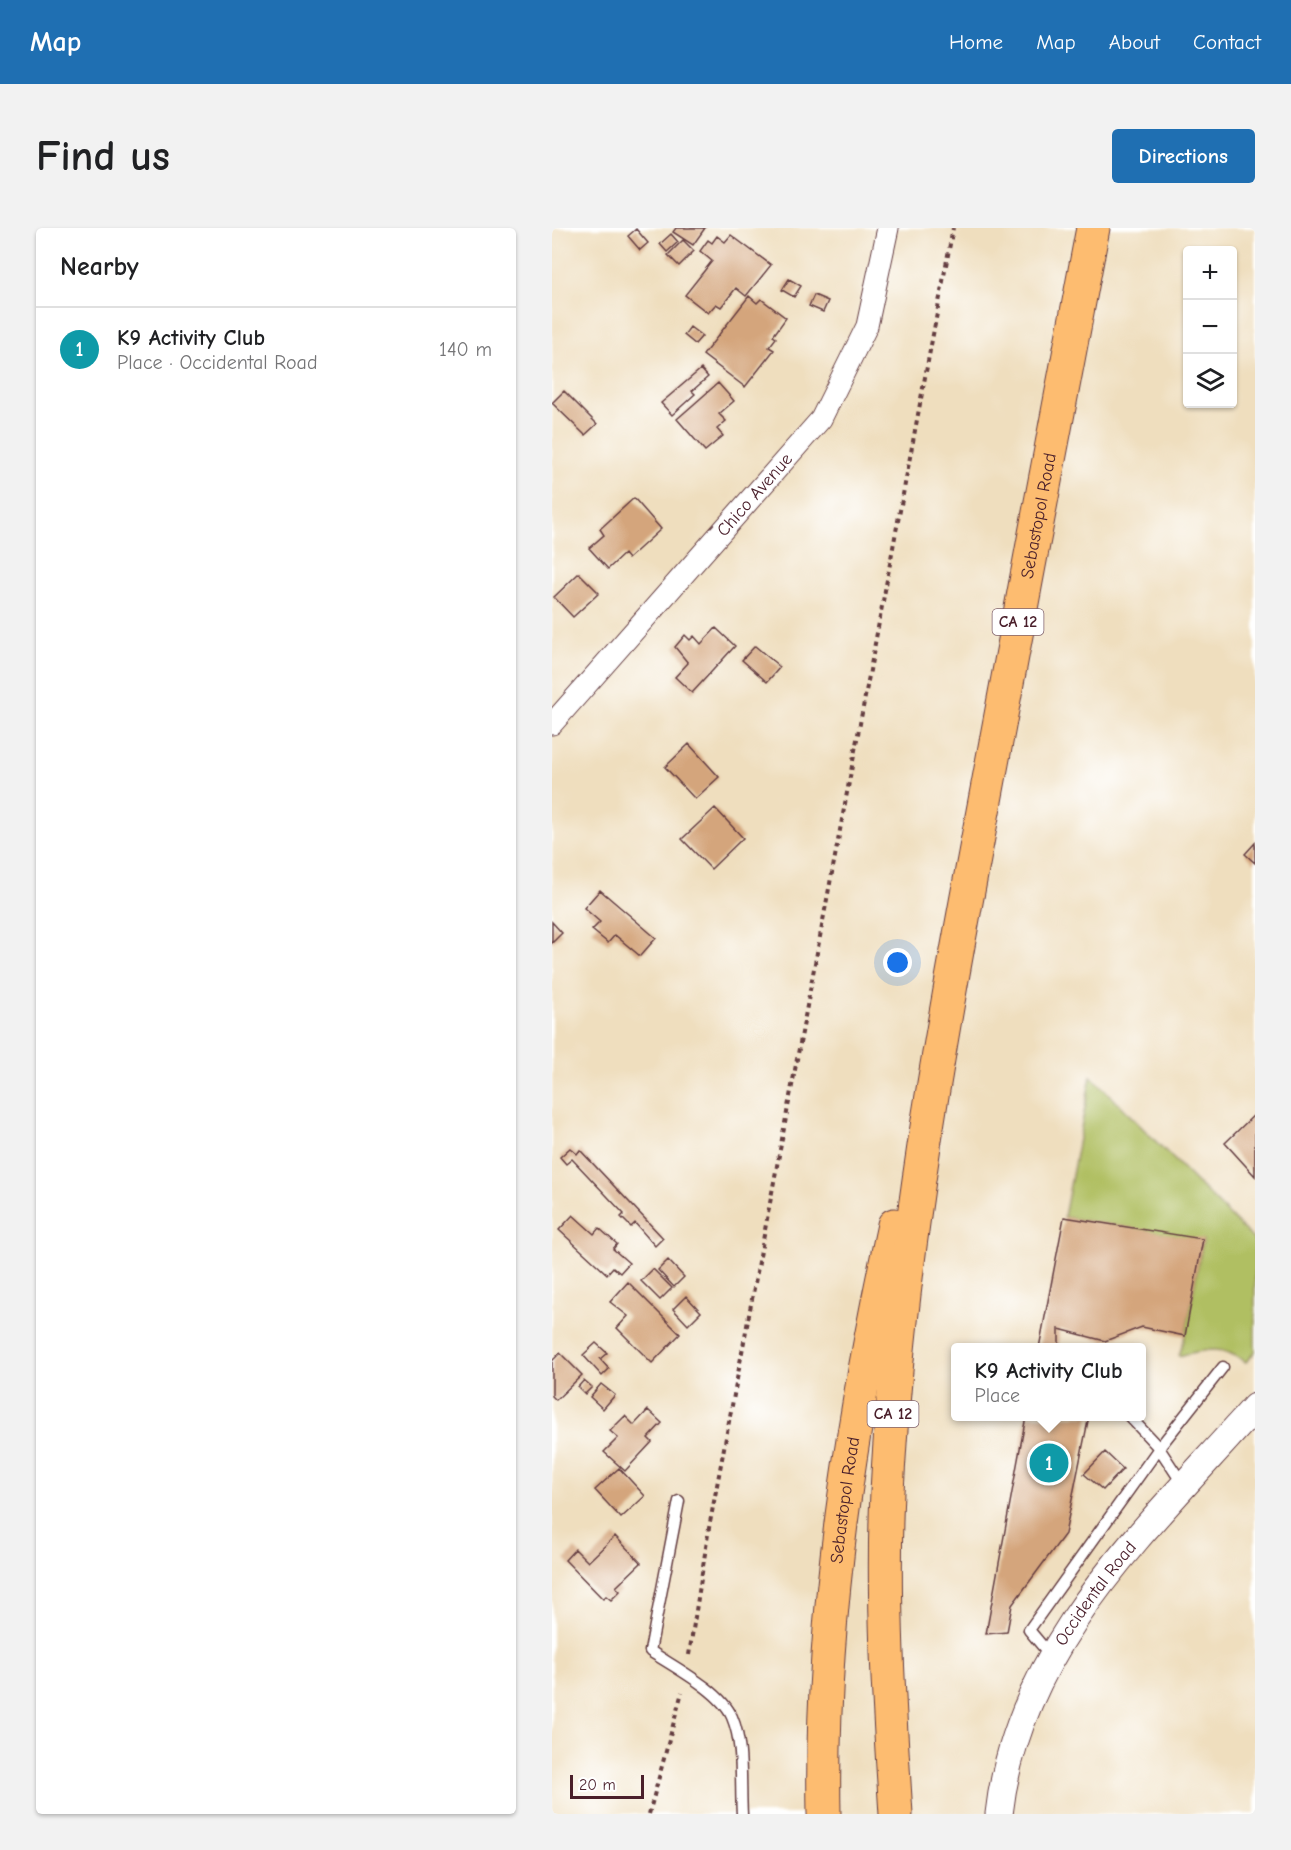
<!DOCTYPE html>
<meta charset="utf-8">
<style>
:root{--surface:#fff;--page:#f2f2f2;--text:#202124;--muted:#757577;--line:#e0e0e0;--accent:#1f6fb2}
body{margin:0;font-family:"Comic Neue",sans-serif;background:var(--page);color:var(--text)}
.controls{position:absolute;right:18px;top:18px;display:grid;overflow:hidden;border-radius:6px;box-shadow:0 2px 4px #0004}
.controls button{width:54px;height:54px;display:grid;place-items:center;padding:0;border:0;border-bottom:2px solid var(--line);background:var(--surface);color:var(--text);font:30px sans-serif}
.scale{position:absolute;left:18px;bottom:15px;width:74px;box-sizing:border-box;padding-left:6px;border:3px solid #4a1f2b;border-top:0;font-size:16px;line-height:21px;white-space:nowrap;color:#4a1f2b;-webkit-text-stroke:4px #fff;paint-order:stroke}
.you{position:absolute;left:346px;top:735px;width:21px;height:21px;margin:-15px;border:4px solid #fff;border-radius:50%;background:#1a73e8;box-shadow:0 0 0 9px #1a73e833}
.badge{display:grid;place-items:center;width:39px;height:39px;border-radius:50%;background:var(--accent);color:#fff;font-size:20px;font-weight:700}
.pin{position:absolute;translate:-50% -50%;border:3px solid #fff;box-shadow:0 2px 6px #0006}
.popup{position:absolute;left:399px;top:1115px;width:195px;height:78px;box-sizing:border-box;display:grid;place-content:center;border-radius:6px;background:var(--surface);filter:drop-shadow(0 2px 4px #0005);font-size:20px;white-space:nowrap;color:var(--muted)}
.popup b{font-size:22px;color:var(--text)}
.popup::after{content:'';position:absolute;left:50%;top:100%;margin-left:-12px;border:12px solid transparent;border-top-color:var(--surface)}
.list{margin:0;padding:0;list-style:none}
h2{display:flex;justify-content:space-between;align-items:center;height:78px;margin:0;padding:0 24px;font-size:26px}
h2 small{font-size:20px;font-weight:400;color:var(--muted)}
.list li{display:grid;grid-template-columns:39px 1fr auto;gap:18px;align-items:center;box-sizing:border-box;height:84px;padding:0 24px;border-top:2px solid var(--line)}
.list b{display:block;font-size:22px;white-space:nowrap}
.list p{margin:0;font-size:20px;white-space:nowrap;color:var(--muted)}
.list em{font-size:20px;font-style:normal;color:var(--muted)}
.icon{flex:none;width:33px;height:33px;fill:none;stroke:currentColor;stroke-width:2;stroke-linecap:round;stroke-linejoin:round}
.map{position:relative;flex:none;width:703px;height:1586px;overflow:hidden;border-radius:6px}
header{display:flex;align-items:center;gap:36px;box-sizing:border-box;height:84px;padding:0 30px;background:var(--accent);color:#fff}
header strong{font-size:28px}
nav{display:flex;gap:33px;margin-inline-start:auto;font-size:21px}
.intro{display:flex;align-items:center;justify-content:space-between;box-sizing:border-box;height:144px;padding:0 36px}
h1{margin:0;font-size:42px}
.button{padding:15px 27px;border-radius:6px;background:var(--accent);color:#fff;font-size:21px;font-weight:700}
main{display:flex;gap:36px;padding:0 36px}
aside{flex:1;background:var(--surface);border-radius:6px;box-shadow:0 2px 4px #0004}
.map>svg:first-child{display:block}
.green{fill:#b0bf62;stroke:#7d6f46;stroke-width:1.5}
.building{fill:#d4a57c}
.lines{fill:none;stroke-linecap:round;stroke-linejoin:round}
.service-casing{stroke:#633c41;stroke-width:13}
.minor-casing{stroke:#633c41;stroke-width:23}
.tertiary-casing{stroke:#633c41;stroke-width:29}
.primary-casing{stroke:#633c41;stroke-width:35}
.path{stroke:#633c41;stroke-width:4;stroke-dasharray:4.5 4.5;stroke-linecap:butt}
.service{stroke:#fff;stroke-width:10}
.minor{stroke:#fff;stroke-width:21}
.tertiary{stroke:#fff;stroke-width:27}
.primary{stroke:#fdbc70;stroke-width:33}
.labels{text-anchor:middle;dominant-baseline:central;stroke-width:4.5;stroke-linejoin:round;paint-order:stroke}
.shield{fill:#fff;stroke:#80626b;stroke-width:1.5}
.shield-label{font-size:16px;font-weight:bold;fill:#4a1f2b}
.street-label{font-size:18px;fill:#4a1f2b;stroke:#fff}
</style>
<header>
<strong>Map</strong>
<nav><a>Home</a><a>Map</a><a>About</a><a>Contact</a></nav>
</header>
<div class="intro"><h1>Find us</h1><a class="button">Directions</a></div>
<main>
<aside>
<h2>Nearby<small></small></h2>
<ul class="list">
<li><span class="badge" style="background:#0f9aa8">1</span><div><b>K9 Activity Club</b><p>Place · Occidental Road</p></div><em>140 m</em></li>
</ul>
</aside>
<div class="map">
<svg width="703" height="1586" viewBox="0 0 703 1586">
<rect width="100%" height="100%" fill="#fff"/>
<filter id="ink" filterUnits="userSpaceOnUse"><feTurbulence type="fractalNoise" baseFrequency=".0167" numOctaves="2"/><feDisplacementMap in="SourceGraphic" scale="12" xChannelSelector="R" yChannelSelector="G"/><feConvolveMatrix kernelMatrix="1 2 1 2 8 2 1 2 1" color-interpolation-filters="sRGB"/></filter>
<filter id="wash" filterUnits="userSpaceOnUse"><feTurbulence type="fractalNoise" baseFrequency=".008" numOctaves="4" result="noise"/><feDisplacementMap in="SourceGraphic" scale="24" xChannelSelector="R" yChannelSelector="G"/><feGaussianBlur stdDeviation="1.35" result="paint"/><feColorMatrix in="noise" values="0 0 0 0 0 0 0 0 0 0 0 0 0 0 0 0 0 1.4 0 .05"/><feComposite in="paint" operator="in"/></filter>
<g filter="url(#wash)">
<rect width="100%" height="100%" fill="#efdebe"/>
<path class="green" d="M539,848l164,165v111l-9,10c-26,-17 -38,-13 -67,-6l6,-20 18,-96 -139,-23z"/>
<g id="blocks">
<path class="building" d="M124,0h29l-12,17 -20,-13z
M84,1l12,14 -8,7 -12,-14z
M119,6l7,8 -11,10 -7,-8z
M179,7l40,30 -25,31 -10,-8 -15,19 -5,-3 -8,9 -23,-18 27,-34 -12,-10 8,-11 4,3 5,-7 8,6z
M131,12l11,11 -15,15 -11,-11z
M237,51l12,7 -7,11 -12,-7z
M262,67l14,6 -5,11 -14,-6z
M197,68l8,7 4,-4 25,19 -13,18 3,2 -7,9 5,3 -29,37 -42,-32z
M138,99l12,9 -7,8 -11,-9z
M149,141l7,8 -16,14 3,3 -23,21 -11,-12z
M166,155l16,18 -15,13 7,7 -9,8 6,7 -18,15 -28,-32z
M12,163l33,33 -12,11 -33,-32z
M82,270l27,31 -33,30 -4,-5 -16,15 -19,-21 15,-13 -4,-6z
M27,345l20,20 -26,24 -19,-20z
M164,400l19,18 -43,47 -17,-16 13,-14 -13,-16 10,-12 5,5 4,-4 7,8z
M203,418l25,21 -13,15 -25,-22z
M137,516l30,33 -24,22 -30,-32z
M163,580l28,30 -32,31 -29,-30z
M703,615v20l-10,-9z
M48,662l56,48 -16,18 -25,-21 -7,8 -16,-13 8,-8 -16,-14z
M0,694l10,11 -10,10z
M703,886v62l-30,-33z
M18,920l7,6 3,-4 83,88 -8,8 -20,-23 -4,4 -10,-10 3,-3 -52,-55 -6,5 -6,-7z
M21,987l21,19 5,-6 18,16 -4,5 16,14 -9,10 -7,-6 -6,7 -48,-44z
M512,989l139,22 -18,97 -43,-9 -37,14 -46,-12v19h-20z
M116,1032l16,17 -10,10 -16,-17z
M101,1041l19,19 -12,12 -19,-19z
M76,1054l52,52 -28,29 -35,-35 11,-12 -18,-14z
M134,1068l15,16 -13,13 -15,-16z
M44,1115l11,10 -7,6 9,10 -7,7 -19,-21z
M8,1125l22,22 -26,25 -4,-4v-35z
M32,1152l8,7 -7,7 -7,-7z
M49,1156l14,11 -12,14 -13,-12z
M96,1182l14,13 -14,15 4,4 -27,29 -21,-19 14,-14 -8,-7 15,-15 9,9z
M474,1188h63l-24,118 -53,71 -5,27 -21,2z
M553,1224l18,17 -20,21 -19,-16z
M67,1240l26,28 -24,22 -26,-28z
M63,1308l26,27 -25,24 4,4 -9,9 -5,-4 -3,3 -38,-39 10,-11 13,13z"/>
</g>
</g>
<g filter="url(#ink)">
<use href="#blocks" fill-opacity="0" stroke="#633c41" stroke-width="1.5"/>
<g class="lines">
<defs>
<path id="service" d="M577,1188l30,32 25,38
M127,1273l-29,150c24,16 71,40 82,66 12,28 8,67 10,97
M498,1427l-21,-25 130,-182 64,-81"/>
<g id="minor">
<path id="s1" d="M0,496l269,-305 46,-93 21,-98"/>
</g>
<g id="tertiary">
<path id="s2" d="M447,1586c19,-170 149,-286 256,-407"/>
</g>
<g id="primary">
<path id="s3" d="M272,1586c-4,-199 28,-395 70,-589"/>
<path id="s4" d="M344,1586c-7,-107 -14,-215 -9,-322 12,-231 54,-460 97,-686 36,-193 72,-385 109,-578"/>
</g>
</defs>
<use href="#service" class="service-casing"/>
<use href="#minor" class="minor-casing"/>
<use href="#tertiary" class="tertiary-casing"/>
<use href="#primary" class="primary-casing"/>
<path class="path" d="M137,1427l20,-127 244,-1300
M97,1586l33,-122"/>
<use href="#service" class="service"/>
<use href="#minor" class="minor"/>
<use href="#tertiary" class="tertiary"/>
<use href="#primary" class="primary"/>
</g>
</g>
<g class="labels">
<g class="shield">
<rect x="440.5" y="381" width="51" height="26" rx="4.5"/>
<rect x="315.5" y="1173" width="51" height="26" rx="4.5"/>
</g>
<g class="shield-label">
<text x="466" y="394">CA 12</text>
<text x="341" y="1186">CA 12</text>
</g>
<g class="street-label">
<text stroke="none"><textPath href="#s1" startOffset="306">Chico Avenue</textPath></text>
<text stroke="none"><textPath href="#s4" startOffset="1311">Sebastopol Road</textPath></text>
<text stroke="none"><textPath href="#s3" startOffset="315">Sebastopol Road</textPath></text>
<text stroke="none"><textPath href="#s2" startOffset="244">Occidental Road</textPath></text>
</g>
</g>
</svg>
<div class="controls">
<button>+</button>
<button>−</button>
<button><svg class="icon" aria-label="layers" viewBox="0 0 24 24"><path d="M12 4l9 5-9 5-9-5zM3 14l9 5 9-5"/></svg></button>
</div>
<div class="scale">20 m</div>
<div class="you"></div>
<div class="pin badge" style="left:497px;top:1235px;background:#0f9aa8">1</div>
<div class="popup"><b>K9 Activity Club</b>Place</div>
</div>
</main>
